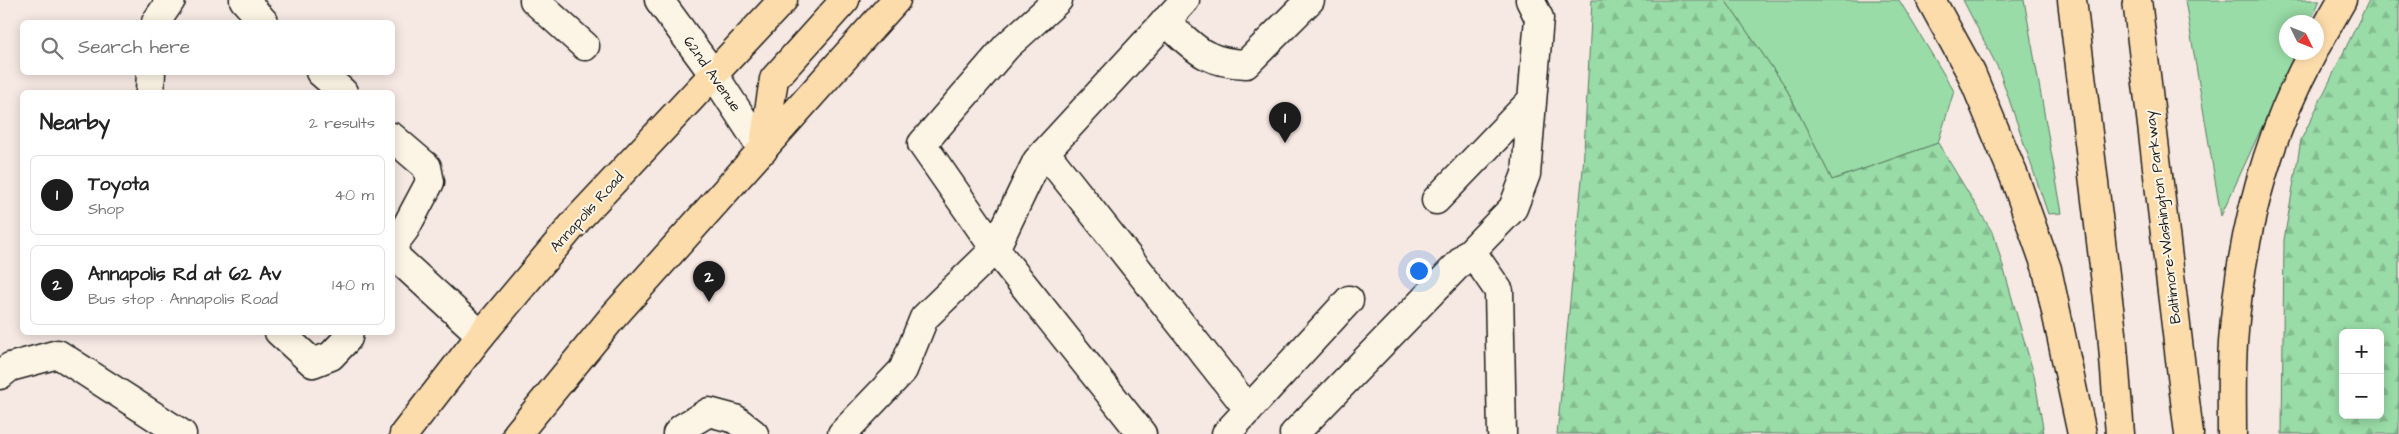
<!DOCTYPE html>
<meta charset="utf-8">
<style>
:root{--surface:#fff;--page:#f6f6f6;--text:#222;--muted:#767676;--line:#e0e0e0;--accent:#1c1c1c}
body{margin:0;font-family:"Architects Daughter",sans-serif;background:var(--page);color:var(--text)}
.controls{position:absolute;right:15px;bottom:15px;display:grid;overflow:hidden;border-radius:8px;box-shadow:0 2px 12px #0003}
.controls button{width:45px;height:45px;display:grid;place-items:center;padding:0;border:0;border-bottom:1px solid var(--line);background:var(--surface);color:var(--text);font:25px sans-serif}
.compass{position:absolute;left:2279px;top:15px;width:45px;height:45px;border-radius:50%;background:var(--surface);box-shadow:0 2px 12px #0003;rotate:133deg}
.you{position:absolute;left:1418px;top:270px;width:18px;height:18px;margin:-12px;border:4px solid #fff;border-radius:50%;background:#1a73e8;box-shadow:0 0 0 8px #1a73e833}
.badge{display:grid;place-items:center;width:32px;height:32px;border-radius:50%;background:var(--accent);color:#fff;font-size:16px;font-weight:700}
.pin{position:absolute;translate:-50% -41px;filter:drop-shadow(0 1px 2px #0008)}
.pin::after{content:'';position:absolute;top:26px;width:18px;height:15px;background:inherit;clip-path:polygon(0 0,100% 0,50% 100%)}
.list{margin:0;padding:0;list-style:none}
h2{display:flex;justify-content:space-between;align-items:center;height:65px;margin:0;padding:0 20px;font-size:21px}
h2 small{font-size:16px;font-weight:400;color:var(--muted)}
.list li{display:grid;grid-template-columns:32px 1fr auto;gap:15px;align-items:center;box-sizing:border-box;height:80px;margin:0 10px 10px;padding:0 10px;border:1px solid var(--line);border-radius:8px}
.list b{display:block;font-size:19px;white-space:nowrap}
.list p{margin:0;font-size:16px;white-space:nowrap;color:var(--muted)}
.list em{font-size:16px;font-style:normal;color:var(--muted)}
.icon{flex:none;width:28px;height:28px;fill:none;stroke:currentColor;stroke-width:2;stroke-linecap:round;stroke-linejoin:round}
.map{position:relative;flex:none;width:2399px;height:434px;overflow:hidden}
.search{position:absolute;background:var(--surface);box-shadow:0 2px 12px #0003;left:20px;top:20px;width:375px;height:55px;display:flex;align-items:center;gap:12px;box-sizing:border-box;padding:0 18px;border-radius:8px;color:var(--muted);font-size:19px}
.panel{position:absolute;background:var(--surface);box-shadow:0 2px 12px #0003;left:20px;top:90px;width:375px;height:245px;border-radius:8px}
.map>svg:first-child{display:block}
.green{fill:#99dca7;stroke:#5a7c62}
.forest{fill:url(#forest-firs);stroke:#5a7c62;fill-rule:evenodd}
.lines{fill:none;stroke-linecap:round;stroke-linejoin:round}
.minor-casing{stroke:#1c1c1c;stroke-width:31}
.major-casing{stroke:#1c1c1c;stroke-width:31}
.highway-casing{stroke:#1c1c1c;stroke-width:31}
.minor{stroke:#fcf5e5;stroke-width:28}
.major{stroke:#fddcac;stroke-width:28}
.highway{stroke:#fddcac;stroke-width:28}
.labels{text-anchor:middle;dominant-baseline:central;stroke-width:4;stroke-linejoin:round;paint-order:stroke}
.street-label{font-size:15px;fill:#1c1c1c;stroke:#fcf5e5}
</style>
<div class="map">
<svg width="2399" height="434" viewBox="0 0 2399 434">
<defs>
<pattern id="forest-firs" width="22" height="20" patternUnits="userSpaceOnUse" patternTransform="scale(1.25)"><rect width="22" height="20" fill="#99dca7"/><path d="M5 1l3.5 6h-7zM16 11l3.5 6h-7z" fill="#83bc8f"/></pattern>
</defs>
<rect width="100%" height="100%" fill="#f6e8e3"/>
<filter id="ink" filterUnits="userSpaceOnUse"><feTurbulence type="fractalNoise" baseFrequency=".02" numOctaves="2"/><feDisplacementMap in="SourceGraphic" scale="10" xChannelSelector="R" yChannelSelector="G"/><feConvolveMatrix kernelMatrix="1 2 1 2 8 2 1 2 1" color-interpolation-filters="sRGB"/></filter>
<g filter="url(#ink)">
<path class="green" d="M1725,0h174l55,91 -16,52 -106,37 -47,-94z
M1963,0h61l38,213 -14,1 -49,-144z
M2185,0h135l-10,22h-24v30l10,1 -75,163z"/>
<path class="forest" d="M1592,0h133l60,86 47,94 106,-37 56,92 40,140 10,59h-487l26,-265z
M2369,0h30v434h-117l2,-194 17,-100zM2343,333h37v82h-37z"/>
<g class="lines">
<defs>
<path id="minor" d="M244,0l20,22
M534,0l51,46
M659,0l55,75 49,75
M1058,0l-51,46 -85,98 73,105 147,185
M1165,21c29,26 39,42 81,43l64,-64
M156,22l15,-22
M320,72l23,20
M150,92l1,-20
M392,137l35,30 3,15 -25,47 -12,16 4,13 84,77
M1045,152l204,258
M1436,200l96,-100
M1472,252l27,39 3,143
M279,332l34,31 18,-7 17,-18 1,-6
M0,375l10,-8 48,-13 124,80
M677,434l5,-6 27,-16 26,7 19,15
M842,434l61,-64 21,-52 71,-69 42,-88 148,-161
M1226,434l123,-134
M1294,434l219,-226 13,-34 13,-156 -9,-18"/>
<path id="major" d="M763,150l11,-71 71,-79
M404,434l77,-99 97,-116 205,-219
M517,434l95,-116 284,-318"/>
<path id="highway" d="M1931,0l40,73 43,103 33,93 35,165
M2072,0l40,333 8,101
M2137,0l52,434
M2316,46l26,-46
M2232,434c0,-30 -1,-61 1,-91 7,-101 31,-201 80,-291"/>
</defs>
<use href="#minor" class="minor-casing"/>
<use href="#major" class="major-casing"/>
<use href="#highway" class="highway-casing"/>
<use href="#minor" class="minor"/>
<use href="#major" class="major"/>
<use href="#highway" class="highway"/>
</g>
</g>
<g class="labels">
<g class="street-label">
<text transform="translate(712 74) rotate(55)">62nd Avenue</text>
<text transform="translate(587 212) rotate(-48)">Annapolis Road</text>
<text transform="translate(2163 217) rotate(-97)">Baltimore-Washington Parkway</text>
</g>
</g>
</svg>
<div class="controls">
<button>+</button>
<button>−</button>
</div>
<svg class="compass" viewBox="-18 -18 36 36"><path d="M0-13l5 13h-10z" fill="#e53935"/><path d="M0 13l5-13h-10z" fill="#767676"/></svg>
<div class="you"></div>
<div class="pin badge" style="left:1285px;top:143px">1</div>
<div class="pin badge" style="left:709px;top:302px">2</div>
<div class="search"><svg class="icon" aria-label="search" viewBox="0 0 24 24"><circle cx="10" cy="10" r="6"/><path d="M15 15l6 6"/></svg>Search here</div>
<section class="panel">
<h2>Nearby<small>2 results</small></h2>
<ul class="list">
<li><span class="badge">1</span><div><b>Toyota</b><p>Shop</p></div><em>40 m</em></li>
<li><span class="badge">2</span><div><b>Annapolis Rd at 62 Av</b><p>Bus stop · Annapolis Road</p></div><em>140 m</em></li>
</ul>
</section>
</div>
